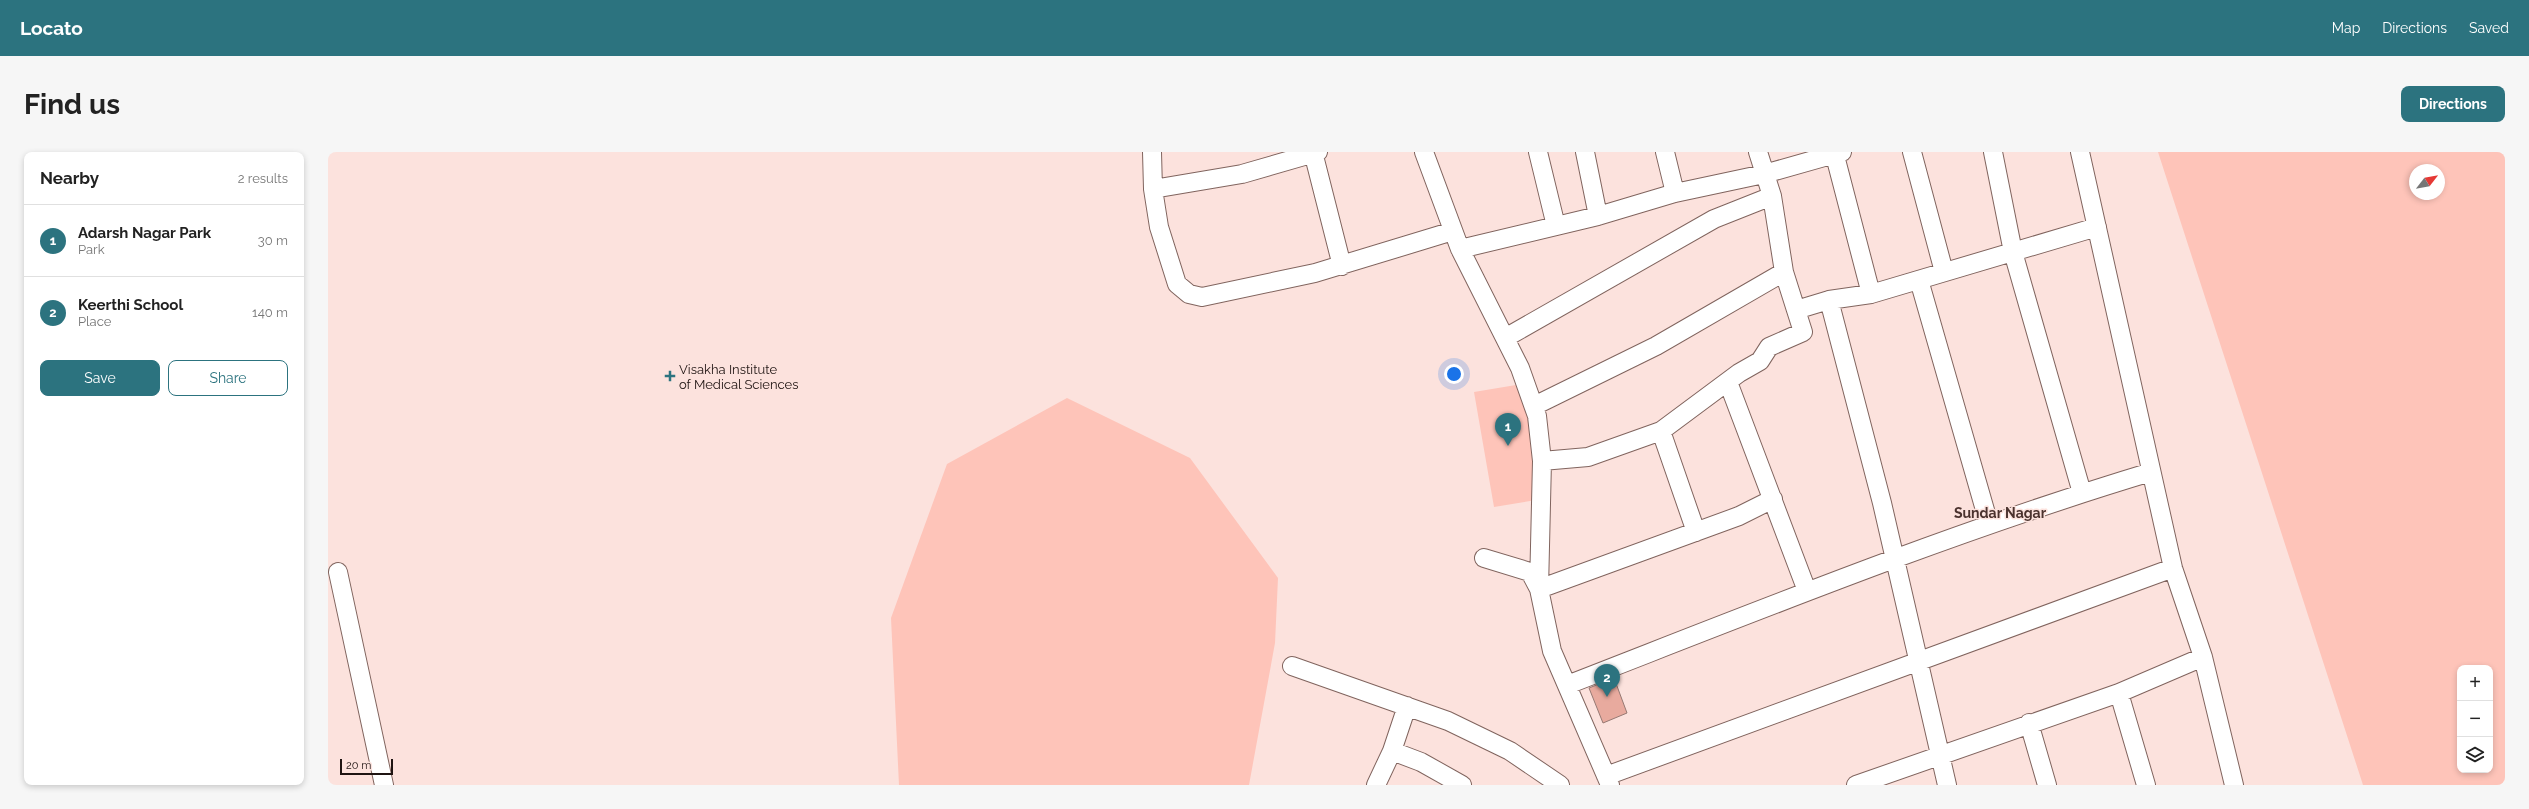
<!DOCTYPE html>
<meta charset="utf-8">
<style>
:root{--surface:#fff;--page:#f6f6f6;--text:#222;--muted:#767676;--line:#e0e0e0;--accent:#2c737f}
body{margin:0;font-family:Raleway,sans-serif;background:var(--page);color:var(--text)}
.controls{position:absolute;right:12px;bottom:12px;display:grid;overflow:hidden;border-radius:8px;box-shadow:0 2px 6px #0003}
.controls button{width:36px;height:36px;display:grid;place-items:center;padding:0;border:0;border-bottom:1px solid var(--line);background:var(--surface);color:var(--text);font:20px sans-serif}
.compass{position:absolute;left:2081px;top:12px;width:36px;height:36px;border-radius:50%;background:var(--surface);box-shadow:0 2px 6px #0003;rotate:59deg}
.scale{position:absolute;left:12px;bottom:10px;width:53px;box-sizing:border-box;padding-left:4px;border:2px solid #1f1412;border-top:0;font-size:11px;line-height:14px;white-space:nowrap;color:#1f1412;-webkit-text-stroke:3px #fce2dd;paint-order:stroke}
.you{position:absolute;left:1126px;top:222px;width:14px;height:14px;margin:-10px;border:3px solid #fff;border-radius:50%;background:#1a73e8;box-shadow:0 0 0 6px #1a73e833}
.badge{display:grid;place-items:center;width:26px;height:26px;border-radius:50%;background:var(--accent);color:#fff;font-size:13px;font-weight:700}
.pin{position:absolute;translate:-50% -33px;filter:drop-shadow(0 1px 2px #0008)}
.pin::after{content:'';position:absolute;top:21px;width:14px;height:12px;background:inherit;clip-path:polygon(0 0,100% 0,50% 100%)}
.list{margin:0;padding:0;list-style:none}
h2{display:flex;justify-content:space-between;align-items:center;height:52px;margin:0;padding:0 16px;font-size:17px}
h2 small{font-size:13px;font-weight:400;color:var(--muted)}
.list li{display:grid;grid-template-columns:26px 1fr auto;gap:12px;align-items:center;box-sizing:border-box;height:72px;padding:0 16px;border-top:1px solid var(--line)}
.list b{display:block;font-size:15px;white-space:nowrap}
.list p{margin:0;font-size:13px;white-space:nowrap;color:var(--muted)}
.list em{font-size:13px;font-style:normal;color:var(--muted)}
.actions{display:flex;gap:8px;padding:12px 16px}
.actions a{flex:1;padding:9px 0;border:1px solid var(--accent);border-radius:8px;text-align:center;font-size:14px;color:var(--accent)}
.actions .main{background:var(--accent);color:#fff}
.icon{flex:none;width:22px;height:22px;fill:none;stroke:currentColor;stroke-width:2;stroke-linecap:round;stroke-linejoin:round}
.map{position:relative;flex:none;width:2177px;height:633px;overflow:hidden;border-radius:8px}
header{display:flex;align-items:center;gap:24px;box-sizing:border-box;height:56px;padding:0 20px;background:var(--accent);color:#fff}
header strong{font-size:19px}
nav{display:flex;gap:22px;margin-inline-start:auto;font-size:14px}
.intro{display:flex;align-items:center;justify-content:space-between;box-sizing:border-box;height:96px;padding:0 24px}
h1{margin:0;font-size:28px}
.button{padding:10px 18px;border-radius:8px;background:var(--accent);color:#fff;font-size:14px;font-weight:700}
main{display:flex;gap:24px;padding:0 24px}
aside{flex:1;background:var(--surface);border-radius:8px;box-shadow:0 2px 6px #0003}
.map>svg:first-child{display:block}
.green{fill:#fec4b9;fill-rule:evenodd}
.building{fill:#e8aa9e;stroke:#967973}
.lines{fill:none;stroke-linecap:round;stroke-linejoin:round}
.minor-casing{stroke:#80645e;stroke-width:20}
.minor{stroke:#fff;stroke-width:18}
.poi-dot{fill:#2c737f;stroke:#fce2dd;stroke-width:1.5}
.labels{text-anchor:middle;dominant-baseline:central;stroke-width:3;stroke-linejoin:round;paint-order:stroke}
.poi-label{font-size:13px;fill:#1f1412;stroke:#fce2dd;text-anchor:start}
.neighbourhood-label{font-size:14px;font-weight:bold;fill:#4b322e;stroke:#fce2dd}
</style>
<header>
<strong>Locato</strong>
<nav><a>Map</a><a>Directions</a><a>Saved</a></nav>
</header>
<div class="intro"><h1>Find us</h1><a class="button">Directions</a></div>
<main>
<aside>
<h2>Nearby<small>2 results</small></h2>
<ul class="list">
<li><span class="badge">1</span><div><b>Adarsh Nagar Park</b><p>Park</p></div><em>30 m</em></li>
<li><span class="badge">2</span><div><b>Keerthi School</b><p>Place</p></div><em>140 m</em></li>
</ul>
<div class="actions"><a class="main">Save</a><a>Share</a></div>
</aside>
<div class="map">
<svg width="2177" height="633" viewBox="0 0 2177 633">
<rect width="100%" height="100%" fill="#fce2dd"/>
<path class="green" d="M1830,0h347v633h-142zM2087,18h24v24h-24zM2132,516h30v102h-30z
M1194,232l20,115 -48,8 -20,-115z
M739,246l123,60 88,120 -3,65 -26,142h-350l-8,-167 56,-154z"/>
<path class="building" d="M1286,526l13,35 -24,10 -14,-35z"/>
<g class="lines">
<defs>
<path id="minor" d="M824,0l1,37 6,38 18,57 12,10 13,3 113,-24 138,-42
M985,0l29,114
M1096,0l36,97 60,119 17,48 5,45 -3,128 13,62 58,134
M1210,0l18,74
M1257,0l13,64
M1337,0l10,41
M1430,0l14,44 12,76 12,38 33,-10 42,-6 226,-67
M1506,0l37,142
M1584,0l32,120
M1665,0l20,100 69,241
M1752,0l93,416 30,89 31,128
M825,37l89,-15 76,-22
M1132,97l138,-33 77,-23 89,-19 78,-22
M1591,128l70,244
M1501,148l53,203 65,282
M1177,186l209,-119 58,-23
M1400,230l79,209
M1206,254l122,-60 128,-74
M1333,279l35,101
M1214,309l46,-4 73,-26 78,-58 21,-12 9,-14 34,-15 -7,-22
M1156,406l46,14 9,17 200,-73 34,-17
M10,420l46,213
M964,514l156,55 62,30 50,34
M1239,533c193,-75 385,-153 584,-213
M1791,541l27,92
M1701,571l18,62
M1064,599l29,11 41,23
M1278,624l567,-208
M1048,633l16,-34 15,-45
M1528,633l263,-92 84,-36"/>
</defs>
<use href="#minor" class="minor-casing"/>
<use href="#minor" class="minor"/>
</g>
<path class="poi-dot" d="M340 218h4v4h4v4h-4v4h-4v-4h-4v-4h4z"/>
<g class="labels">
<g class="poi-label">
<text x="351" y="217">Visakha Institute<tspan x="351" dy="15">of Medical Sciences</tspan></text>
</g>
<g class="neighbourhood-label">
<text x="1672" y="361">Sundar Nagar</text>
</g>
</g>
</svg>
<div class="controls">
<button>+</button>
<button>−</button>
<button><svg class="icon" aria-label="layers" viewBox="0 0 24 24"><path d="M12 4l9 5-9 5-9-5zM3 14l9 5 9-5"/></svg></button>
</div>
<svg class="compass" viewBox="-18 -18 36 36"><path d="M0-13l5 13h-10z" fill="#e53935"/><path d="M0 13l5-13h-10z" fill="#767676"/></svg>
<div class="scale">20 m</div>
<div class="you"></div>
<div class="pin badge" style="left:1180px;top:294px">1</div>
<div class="pin badge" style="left:1279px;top:545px">2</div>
</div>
</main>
